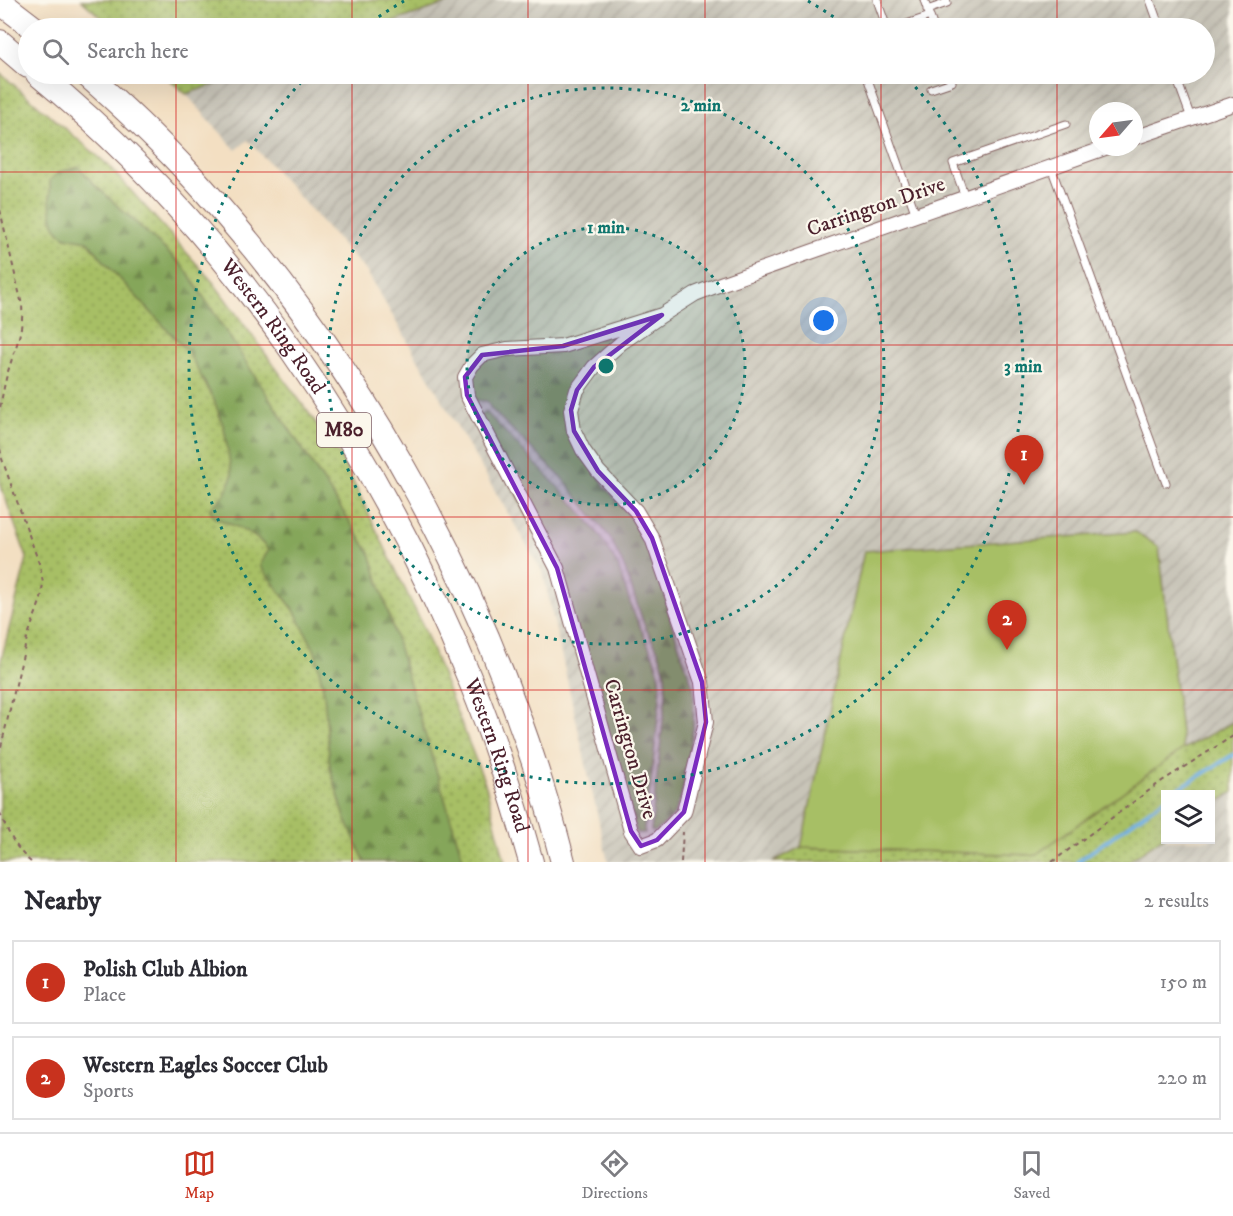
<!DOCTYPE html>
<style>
:root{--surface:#fff;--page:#f7f7f7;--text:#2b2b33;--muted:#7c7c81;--line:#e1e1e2;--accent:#c8321e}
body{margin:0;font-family:"IM FELL DW Pica",serif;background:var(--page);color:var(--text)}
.controls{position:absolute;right:18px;bottom:18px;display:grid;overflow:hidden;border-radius:0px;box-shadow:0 6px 24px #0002}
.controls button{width:54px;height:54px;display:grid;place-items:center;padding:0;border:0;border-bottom:2px solid var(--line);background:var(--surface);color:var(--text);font:30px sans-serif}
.compass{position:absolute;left:1089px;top:102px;width:54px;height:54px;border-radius:50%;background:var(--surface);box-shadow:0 6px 24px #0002;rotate:242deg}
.you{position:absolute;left:824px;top:321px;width:21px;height:21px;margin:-15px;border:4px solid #fff;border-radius:50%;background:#1a73e8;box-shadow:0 0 0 9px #1a73e833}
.badge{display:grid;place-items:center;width:39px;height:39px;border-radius:50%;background:var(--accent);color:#fff;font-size:20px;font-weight:700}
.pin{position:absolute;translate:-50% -50px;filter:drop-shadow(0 2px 3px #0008)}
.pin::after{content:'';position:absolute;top:32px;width:21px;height:18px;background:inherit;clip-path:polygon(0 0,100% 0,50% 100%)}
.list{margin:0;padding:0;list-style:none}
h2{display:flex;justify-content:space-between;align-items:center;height:78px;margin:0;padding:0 24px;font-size:26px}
h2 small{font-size:20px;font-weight:400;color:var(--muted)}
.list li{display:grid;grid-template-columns:39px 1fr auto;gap:18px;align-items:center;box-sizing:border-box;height:84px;margin:0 12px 12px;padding:0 12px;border:2px solid var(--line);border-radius:0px}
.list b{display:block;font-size:22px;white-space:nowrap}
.list p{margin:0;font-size:20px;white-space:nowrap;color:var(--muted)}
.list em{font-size:20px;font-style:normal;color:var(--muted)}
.icon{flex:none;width:33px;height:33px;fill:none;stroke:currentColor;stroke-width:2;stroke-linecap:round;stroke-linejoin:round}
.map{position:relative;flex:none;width:1233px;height:862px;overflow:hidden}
.search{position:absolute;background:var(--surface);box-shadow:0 6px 24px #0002;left:18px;right:18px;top:18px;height:66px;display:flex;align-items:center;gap:15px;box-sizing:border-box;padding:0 21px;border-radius:33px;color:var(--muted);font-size:22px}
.sheet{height:270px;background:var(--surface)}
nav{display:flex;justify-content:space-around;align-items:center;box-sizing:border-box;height:84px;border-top:2px solid var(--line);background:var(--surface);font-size:16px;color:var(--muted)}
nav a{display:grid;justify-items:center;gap:3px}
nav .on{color:var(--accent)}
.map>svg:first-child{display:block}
.industrial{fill:url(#industrial-furrows);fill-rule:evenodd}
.grass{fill:url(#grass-dots);stroke:#786f48;stroke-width:1.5}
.forest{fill:url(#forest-firs);stroke:#686242;stroke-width:1.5}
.pitch{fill:#a7bf65;stroke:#786f48;stroke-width:1.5}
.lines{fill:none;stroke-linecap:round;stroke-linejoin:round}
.stream{stroke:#6fafe3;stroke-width:4}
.lane-casing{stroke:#856260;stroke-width:9}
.street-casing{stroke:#856260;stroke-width:16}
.highway-casing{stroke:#856260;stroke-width:26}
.path{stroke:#856260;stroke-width:2;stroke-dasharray:4.5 4.5;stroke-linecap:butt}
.lane{stroke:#fff;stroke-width:7}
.street{stroke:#fff;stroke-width:14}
.highway{stroke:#fff;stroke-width:24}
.marked{fill:#7b2cbf;fill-opacity:0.2;stroke:#7b2cbf;stroke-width:4.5;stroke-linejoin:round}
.grid{fill:none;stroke:#d62828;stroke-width:1.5;stroke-opacity:0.55}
.ring{fill:none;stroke:#0f766e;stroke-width:3;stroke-dasharray:3 6}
.labels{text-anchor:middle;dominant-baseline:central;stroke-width:4.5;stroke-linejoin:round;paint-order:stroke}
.shield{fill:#fbf7ec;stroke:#7f6065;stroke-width:1.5}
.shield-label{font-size:20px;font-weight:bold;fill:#4a1f2b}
.street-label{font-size:21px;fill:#4a1f2b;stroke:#fbf7ec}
.centre{fill:#0f766e;stroke:#fbf7ec;stroke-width:3}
.ring-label{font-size:18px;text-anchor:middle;font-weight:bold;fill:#0f766e;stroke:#fbf7ec;stroke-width:4.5;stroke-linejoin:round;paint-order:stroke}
</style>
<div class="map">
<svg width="1233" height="862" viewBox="0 0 1233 862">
<defs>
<pattern id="industrial-furrows" width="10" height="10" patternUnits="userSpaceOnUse" patternTransform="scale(1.5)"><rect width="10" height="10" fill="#c8c4b8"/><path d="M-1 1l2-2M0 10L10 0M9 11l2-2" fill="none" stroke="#ada89e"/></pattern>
<pattern id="grass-dots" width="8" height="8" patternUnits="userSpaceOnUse" patternTransform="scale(1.5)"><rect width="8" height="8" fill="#a7bf65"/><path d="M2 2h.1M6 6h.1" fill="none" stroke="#8a9b53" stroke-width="1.8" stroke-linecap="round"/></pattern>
<pattern id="forest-firs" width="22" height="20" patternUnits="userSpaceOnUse" patternTransform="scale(1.5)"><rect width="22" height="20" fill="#85a65a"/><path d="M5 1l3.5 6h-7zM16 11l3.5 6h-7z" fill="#6f874b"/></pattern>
</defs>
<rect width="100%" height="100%" fill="#fbf7ec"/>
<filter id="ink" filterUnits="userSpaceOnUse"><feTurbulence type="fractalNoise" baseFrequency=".0167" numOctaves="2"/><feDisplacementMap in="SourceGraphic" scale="12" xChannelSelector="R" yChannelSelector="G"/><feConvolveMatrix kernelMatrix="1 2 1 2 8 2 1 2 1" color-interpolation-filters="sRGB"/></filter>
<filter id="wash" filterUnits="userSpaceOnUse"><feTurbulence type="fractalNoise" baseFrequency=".008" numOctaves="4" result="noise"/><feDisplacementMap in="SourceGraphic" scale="24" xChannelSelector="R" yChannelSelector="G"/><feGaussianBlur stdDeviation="1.35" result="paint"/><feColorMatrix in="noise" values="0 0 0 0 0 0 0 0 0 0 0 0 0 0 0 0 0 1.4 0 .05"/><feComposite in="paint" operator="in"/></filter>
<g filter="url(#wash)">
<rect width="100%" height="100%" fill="#f3dfc2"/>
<path class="industrial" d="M81,0h1152v862h-625l-65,-289 -176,-301 -119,-132 -12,10 -50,-56 -23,-20h1041v-46h-1091zM1098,111h36v36h-36zM1166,794h44v46h-44z"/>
<path class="grass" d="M81,0h376l-82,28h-262z
M0,73l107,91 106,118 128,175 82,169 63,160 19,76h-505v-198l27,-106 -27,-74z
M163,74h83l-60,20z
M1233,722v70l-22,15 -1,-13h-44l-1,42 -38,26h-355l29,-15 234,8 148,-106z"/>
<path class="forest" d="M79,167l15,17 90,83 186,286 94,309h-99l-20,-44 -15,-50 -6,-75 -9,-42 -21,-41 -34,-44 8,-16c-12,-18 -36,-25 -55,-33l-3,-8 15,-15 7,-18 -8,-48 -10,-28 -26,-48 -82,-88 -18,-23c-7,-2 -18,-2 -24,-5 -16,-9 -14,-40 -14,-56l9,-8z
M623,332l-37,35 -18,56 38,65 22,26 18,27 12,25 13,56 23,68 -1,37 -5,37 -7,33 -8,19 -18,16 -4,-1 15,-137 -1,-22 -7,-22 -13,-23 -20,-58 -16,-33 -48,-59 -70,-68 -4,-8 -16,-1 1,-35 10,-10z
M486,412l91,95 24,30 17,29 14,43 22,49 6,19v21l-9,85 -7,45 1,5h-8l-72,-239 -87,-177z"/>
<path class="pitch" d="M1136,532l23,15 24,202 -148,106 -234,-8 63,-296z"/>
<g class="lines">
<path class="stream" d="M1170,794l63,-39
M1077,862l89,-64"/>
</g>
</g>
<g filter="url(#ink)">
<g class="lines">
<defs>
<path id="lane" d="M877,0l10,28
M924,0l10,28
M1150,0l10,28
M927,10l20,-7 -1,-3
M895,28l35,-12
M866,74l50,141
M1175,74l16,44
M931,89l21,-7 -3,-8
M1051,167l115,316
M965,197l-12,-34 113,-39"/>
<path id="street" d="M1134,138l99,-34
M662,315l-99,31 -56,3 -25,6 -10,10 -7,12 2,18 90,173 74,263 10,15 16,-6 27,-28 22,-90 -4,-40 -50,-144 -16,-27 -38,-40 -15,-21 -9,-19 -3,-21 6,-20 17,-23 27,-24 41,-28 33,-21 28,-11 385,-136"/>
<g id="highway">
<path d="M0,2l34,26"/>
<path d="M0,42l28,24"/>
<path id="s1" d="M38,74c193,158 340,377 433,608 24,59 43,119 60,180"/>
<path d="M86,74c34,30 67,61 98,94 181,195 313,436 379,694"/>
</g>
</defs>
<use href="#lane" class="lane-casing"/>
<use href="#street" class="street-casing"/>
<use href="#highway" class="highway-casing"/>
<path class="path" d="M0,210l22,95c2,29 -8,44 -15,70 -3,11 -5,22 -7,33
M0,449l2,10 38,107 3,17 -2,16 -14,39 -27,113
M0,813c7,18 16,36 31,49
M681,862l2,-30
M1052,862l110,-81 71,-45"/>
<use href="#lane" class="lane"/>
<use href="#street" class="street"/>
<use href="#highway" class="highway"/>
</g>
</g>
<path class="marked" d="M662,315l-68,52 -17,23 -6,20 3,21 24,40 38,40 16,27 50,144 4,40 -22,90 -27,28 -16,6 -10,-15 -74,-263 -90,-173 -2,-18 17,-22 81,-9z"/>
<path class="grid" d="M176,0v28M352,0v28M528,0v28M705,0v28M881,0v28M1057,0v28M176,74v788M352,74v788M528,74v788M705,74v788M881,74v788M1057,74v788M0,172h1233M0,345h1233M0,517h1233M0,690h1233"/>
<circle cx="606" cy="366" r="139" fill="#0f766e" fill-opacity=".12"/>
<g class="ring">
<circle cx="606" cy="366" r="139"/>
<circle cx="606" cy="366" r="278"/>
<path d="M364 27A417 417 0 0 1 404 1M808 1A417 417 0 0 1 848 27M903 74A417 417 0 1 1 309 74"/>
</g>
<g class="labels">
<rect class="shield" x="317" y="413" width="54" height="34" rx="4.5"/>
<g class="shield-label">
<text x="344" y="430">M80</text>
</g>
<g class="street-label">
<text transform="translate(876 207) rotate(-19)">Carrington Drive</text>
<text stroke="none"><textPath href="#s1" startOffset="346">Western Ring Road</textPath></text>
<text transform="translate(630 749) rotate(74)">Carrington Drive</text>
<text stroke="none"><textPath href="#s1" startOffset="832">Western Ring Road</textPath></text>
</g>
</g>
<circle cx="606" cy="366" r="9" class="centre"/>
<g class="ring-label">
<text x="701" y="111">2 min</text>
<text x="606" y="233">1 min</text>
<text x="1023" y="372">3 min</text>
</g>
</svg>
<div class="controls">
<button><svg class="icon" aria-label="layers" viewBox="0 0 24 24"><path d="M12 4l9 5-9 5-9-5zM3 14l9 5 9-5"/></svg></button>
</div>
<svg class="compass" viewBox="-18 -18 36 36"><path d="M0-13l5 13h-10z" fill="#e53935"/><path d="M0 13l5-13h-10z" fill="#7c7c81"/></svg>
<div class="you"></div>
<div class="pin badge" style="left:1024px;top:485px">1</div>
<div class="pin badge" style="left:1007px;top:650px">2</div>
<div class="search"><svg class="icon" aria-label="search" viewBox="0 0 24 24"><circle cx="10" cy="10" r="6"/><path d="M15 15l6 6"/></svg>Search here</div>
</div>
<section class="sheet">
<h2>Nearby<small>2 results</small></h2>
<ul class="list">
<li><span class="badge">1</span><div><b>Polish Club Albion</b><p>Place</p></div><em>150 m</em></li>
<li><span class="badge">2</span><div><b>Western Eagles Soccer Club</b><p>Sports</p></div><em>220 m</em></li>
</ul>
</section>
<nav>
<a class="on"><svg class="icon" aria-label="map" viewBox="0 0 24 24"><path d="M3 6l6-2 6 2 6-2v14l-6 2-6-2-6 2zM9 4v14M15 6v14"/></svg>Map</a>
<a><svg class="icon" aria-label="directions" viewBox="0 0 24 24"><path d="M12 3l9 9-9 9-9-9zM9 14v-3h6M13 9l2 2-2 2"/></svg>Directions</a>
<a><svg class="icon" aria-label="saved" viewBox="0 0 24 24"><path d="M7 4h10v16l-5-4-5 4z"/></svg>Saved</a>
</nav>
